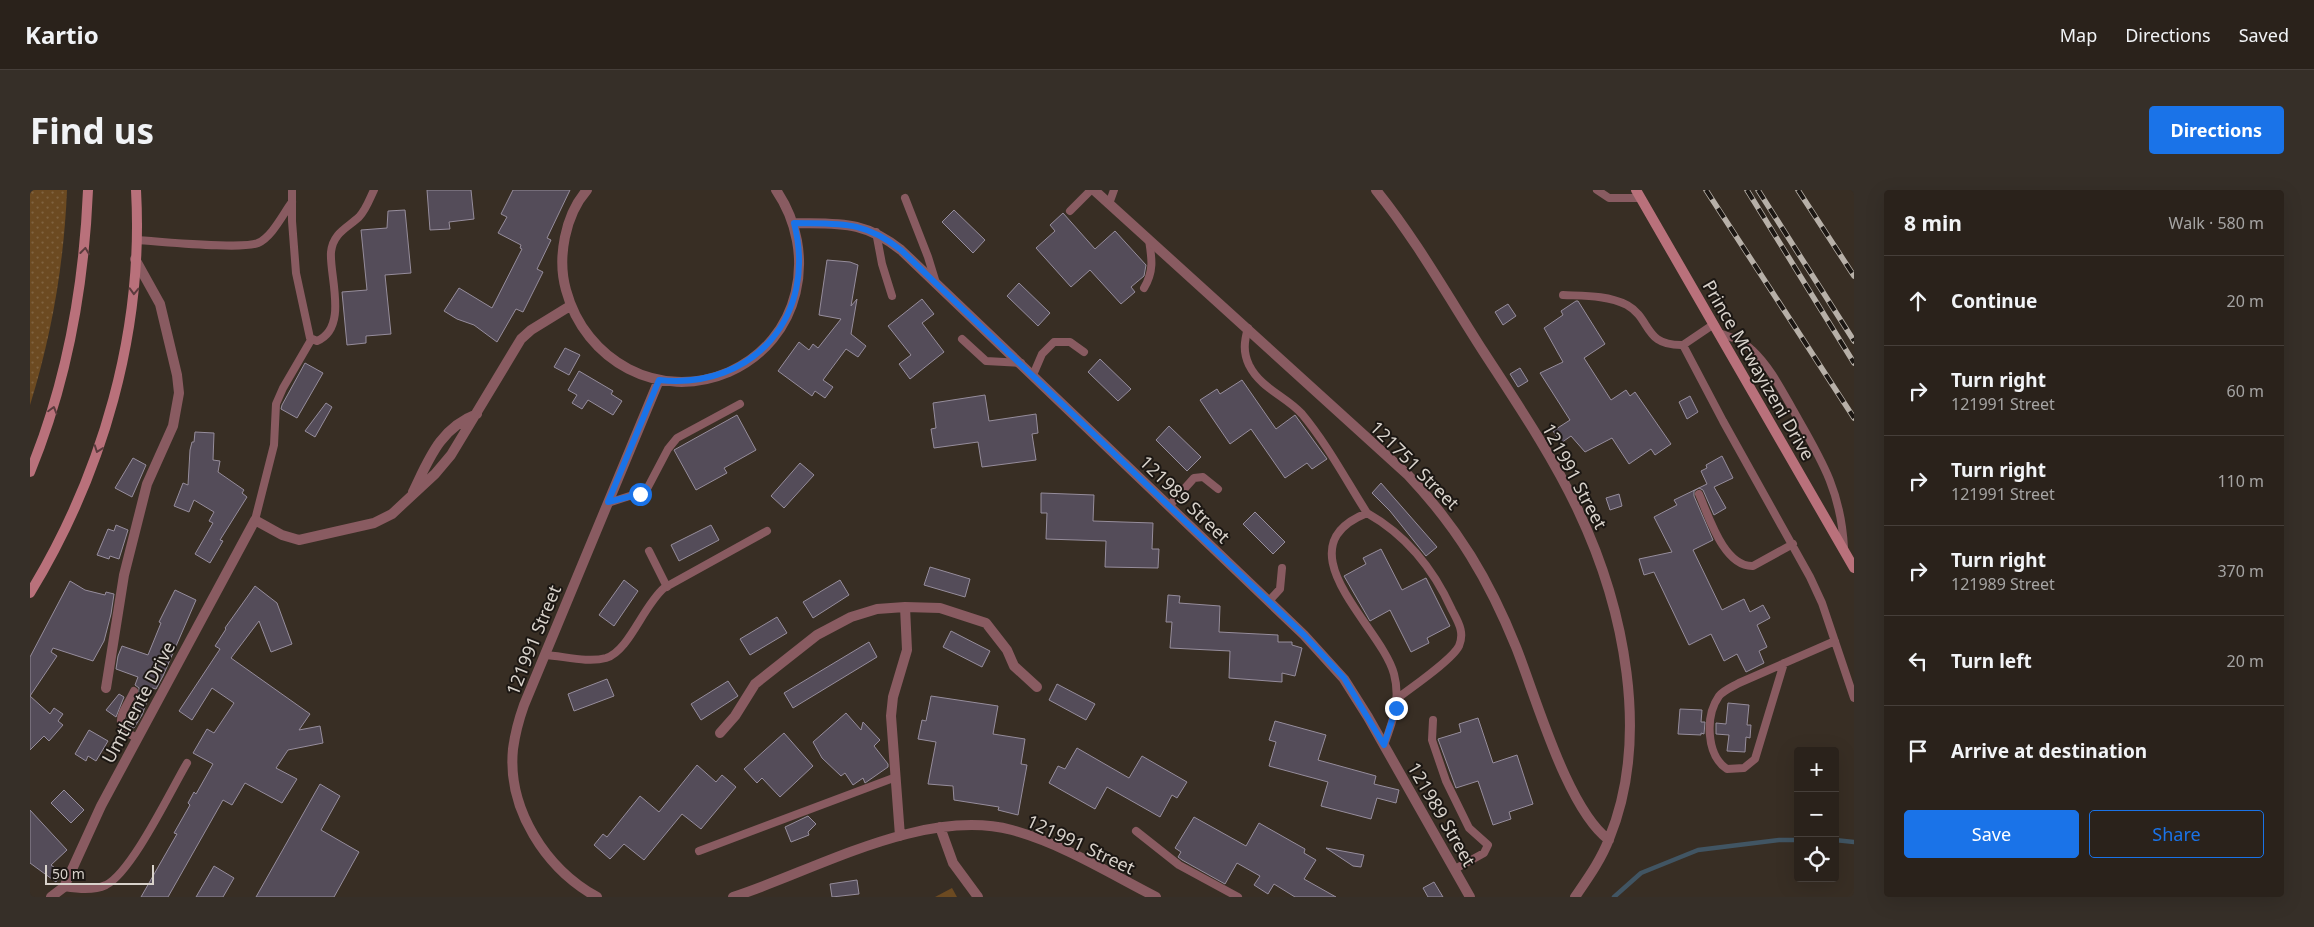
<!DOCTYPE html>
<meta charset="utf-8">
<style>
:root{--surface:#2a221b;--page:#362f28;--text:#f1f3f6;--muted:#a5a4a3;--line:#463f3a;--accent:#1a73e8}
body{margin:0;font-family:"Noto Sans",sans-serif;background:var(--page);color:var(--text)}
.controls{position:absolute;right:15px;bottom:15px;display:grid;overflow:hidden;border-radius:5px;box-shadow:0 5px 20px #0002}
.controls button{width:45px;height:45px;display:grid;place-items:center;padding:0;border:0;border-bottom:1px solid var(--line);background:var(--surface);color:var(--text);font:25px sans-serif}
.scale{position:absolute;left:15px;bottom:12px;width:109px;box-sizing:border-box;padding-left:5px;border:2px solid #d8d2cb;border-top:0;font-size:14px;line-height:18px;white-space:nowrap;color:#d8d2cb;-webkit-text-stroke:4px #1c1713;paint-order:stroke}
.stop{position:absolute;width:15px;height:15px;margin:-11px;border:4px solid #1a73e8;border-radius:50%;background:#fff}
.stop.end{background:#1a73e8;border-color:#fff;box-shadow:0 1px 5px #0008}
.list{margin:0;padding:0;list-style:none}
h2{display:flex;justify-content:space-between;align-items:center;height:65px;margin:0;padding:0 20px;font-size:21px}
h2 small{font-size:16px;font-weight:400;color:var(--muted)}
.list li{display:grid;grid-template-columns:32px 1fr auto;gap:15px;align-items:center;box-sizing:border-box;height:90px;padding:0 20px;border-top:1px solid var(--line)}
.list b{display:block;font-size:19px;white-space:nowrap}
.list p{margin:0;font-size:16px;white-space:nowrap;color:var(--muted)}
.list em{font-size:16px;font-style:normal;color:var(--muted)}
.actions{display:flex;gap:10px;padding:15px 20px}
.actions a{flex:1;padding:11px 0;border:1px solid var(--accent);border-radius:5px;text-align:center;font-size:18px;color:var(--accent)}
.actions .main{background:var(--accent);color:#fff}
.icon{flex:none;width:28px;height:28px;fill:none;stroke:currentColor;stroke-width:2;stroke-linecap:round;stroke-linejoin:round}
.map{position:relative;flex:none;width:1824px;height:707px;overflow:hidden;border-radius:5px}
header{display:flex;align-items:center;gap:30px;box-sizing:border-box;height:70px;padding:0 25px;background:var(--surface);border-bottom:1px solid var(--line)}
header strong{font-size:24px}
nav{display:flex;gap:28px;margin-inline-start:auto;font-size:18px}
.intro{display:flex;align-items:center;justify-content:space-between;box-sizing:border-box;height:120px;padding:0 30px}
h1{margin:0;font-size:35px}
.button{padding:12px 22px;border-radius:5px;background:var(--accent);color:#fff;font-size:18px;font-weight:700}
main{display:flex;gap:30px;padding:0 30px}
aside{flex:1;background:var(--surface);border-radius:5px;box-shadow:0 5px 20px #0002}
.map>svg:first-child{display:block}
.grass{fill:url(#grass-dots)}
.pitch{fill:#6c4a21}
.lines{fill:none;stroke-linecap:round;stroke-linejoin:round}
.stream{stroke:#415563;stroke-width:4.5}
.building{fill:#544c59;stroke:#968d9c}
.lane{stroke:#895b61;stroke-width:8}
.street{stroke:#895b61;stroke-width:10}
.secondary{stroke:#b9717b;stroke-width:10}
.rail-casing{stroke:#b7b0a8;stroke-width:5.5}
.rail{stroke:#1c1713;stroke-width:4;stroke-dasharray:11;stroke-linecap:butt}
.oneway{stroke:#5b3b3d}
.route{stroke:#1a73e8;stroke-width:6}
.labels{text-anchor:middle;dominant-baseline:central;stroke-width:4;stroke-linejoin:round;paint-order:stroke}
.street-label{font-size:18px;fill:#d8d2cb;stroke:#1c1713}
</style>
<header>
<strong>Kartio</strong>
<nav><a>Map</a><a>Directions</a><a>Saved</a></nav>
</header>
<div class="intro"><h1>Find us</h1><a class="button">Directions</a></div>
<main>
<div class="map">
<svg width="1824" height="707" viewBox="0 0 1824 707">
<defs>
<pattern id="grass-dots" width="8" height="8" patternUnits="userSpaceOnUse" patternTransform="scale(1.25)"><rect width="8" height="8" fill="#6c4a21"/><path d="M2 2h.1M6 6h.1" fill="none" stroke="#806340" stroke-width="1.8" stroke-linecap="round"/></pattern>
</defs>
<rect width="100%" height="100%" fill="#382e24"/>
<path class="grass" d="M0,0h37c-3,73 -15,144 -37,215z"/>
<path class="pitch" d="M922,698l5,9h-22z"/>
<g class="lines">
<path class="stream" d="M1805,650l19,2
M1584,707l27,-24 57,-23 81,-10h19"/>
</g>
<path class="building" d="M397,0h44l3,29 -25,3 1,7 -20,1z
M483,0h57l-23,48 4,2 -14,29 6,3 -20,40 -7,-3 -19,33 -23,-17 -17,-6 -13,-8 15,-23 33,20 30,-59 -2,-1 1,-3 -23,-12 9,-16 -6,-3z
M375,20l6,63 -26,2 6,59 -25,2v7l-19,2 -5,-53 25,-2 -6,-60 26,-2 1,-17z
M924,20l31,30 -12,13 -31,-31z
M1033,23l32,36 20,-18 31,34 -2,11 -13,11 4,5 -14,12 -31,-34 -19,17 -35,-39 19,-17 -5,-6z
M797,70l23,2 8,3 -7,41 6,-7 -6,35 15,12 -8,11 -12,-8 -23,31 10,7 -8,11 -10,-7 -3,5 -34,-25 21,-29 10,8 4,-6 5,4 23,-29 -22,-4z
M989,93l31,30 -12,13 -31,-30z
M892,109l12,15 -12,9 22,29 -34,27 -11,-15 12,-9 -23,-29z
M1546,111h2l27,43 -21,14 27,42 15,-10 4,6 5,-4 36,52 -16,11 -4,-6 -22,15 -17,-26 -27,14 -14,-16 -10,7 -8,-12 17,-11 -30,-47 23,-11 -19,-34 19,-13 -2,-4z
M1478,114l8,12 -13,9 -8,-13z
M535,158l15,7 -11,20 -15,-8z
M1070,169l31,30 -13,12 -30,-29z
M275,173l18,10 -26,45 -16,-9 1,-4z
M1490,178l8,13 -10,6 -8,-13z
M549,181l34,20 -2,3 11,7 -9,14 -25,-15 -6,9 -10,-6 5,-8 -9,-5z
M1212,190l34,49 19,-14 32,44 -15,10 -5,-6 -22,15 -34,-49 -21,15 -30,-44 17,-11 3,5z
M955,205l4,26 47,-7 2,19 -6,1 4,26 -54,7 -4,-25 -44,6 -3,-19 5,-1 -3,-25z
M1660,206l8,16 -11,7 -8,-17z
M296,213l6,4 -17,30 -10,-6z
M707,225l19,35 -32,18 3,5 -31,17 -22,-40z
M1139,236l32,31 -14,14 -31,-31z
M165,242l19,1 -1,27 7,1 -2,11 26,18 -2,3 5,4 -27,43 3,1 -13,22 -15,-9 18,-31 -4,-2 5,-9 -20,-12 -5,12 -15,-6 9,-23 5,2 2,-35 2,-8h2z
M1692,266l11,22 -19,9 12,21 -12,7 -11,-25 -4,-2 -5,3v5l19,44 -20,10 29,60 22,-11 6,13 13,-7 6,11 1,2 -13,7 10,22 -8,4 5,12 -18,9 -9,-18 -13,7 -13,-27 -22,11 -35,-73 -10,3 -5,-16 33,-7 -18,-35 23,-12 -3,-5 33,-16 -6,-13 6,-3 -1,-3z
M103,268l13,7 -14,32 -17,-9z
M770,273l14,12 -30,33 -13,-12z
M1351,293l56,64 -11,9 -36,-45 -18,-18z
M1011,303l53,2 -1,26 60,2 -1,26h7l-1,19 -53,-1 1,-26 -60,-2 1,-26h-6z
M1589,304l3,12 -12,4 -4,-12z
M1225,322l30,30 -12,12 -30,-30z
M86,335l12,5 -9,29 -9,-3 -1,3 -12,-4 11,-26 6,2z
M681,335l8,15 -40,21 -8,-16z
M1351,359l21,41 24,-12 24,48 -23,12 2,5 -18,9 -21,-42 -20,11 -26,-45 22,-12 -3,-6z
M900,377l40,12 -5,18 -41,-12z
M594,390l14,11 -24,35 -15,-11z
M810,390l9,15 -36,23 -10,-16z
M40,391l15,9 20,5 1,-3 8,2 -3,20 -7,27 -11,20 -40,-13 -2,4 6,4 -27,40 20,18 4,-6 9,6 -5,7 5,4 -14,16 -5,-5 -14,14v-93z
M225,396l22,17 15,41 -21,8 -12,-31 -28,37 79,56 -11,16 21,-4 3,17 -35,7 -12,18 21,11 -15,24 -37,-20 -13,22 -9,-5 -55,97h-27l36,-63 -3,-1 16,-28 -2,-2 6,-11 2,2 17,-30 -20,-11 14,-24 7,4 20,-30 -22,-15 -20,32 -13,-9 41,-62 -5,-3 11,-17 -1,-1z
M145,400l21,10 -33,76 -7,13 -4,-1 -10,27 -8,13 -6,-3 -1,-7 12,-25v-5l-4,-3 3,-8 -22,-8 2,-13 4,-10 26,9 13,-32 -2,-1z
M1138,405l12,1 -1,7 41,3 -1,26 59,3v7h14v3l10,3 -7,28 -13,-3v9l-53,-4 1,-27 -60,-3 2,-26h-6z
M747,427l10,16 -37,22 -10,-16z
M921,441l39,20 -8,16 -39,-20z
M839,452l8,15 -84,51 -9,-15z
M577,489l7,17 -40,15 -6,-17z
M698,491l10,15 -37,24 -10,-16z
M1027,494l38,20 -9,16 -37,-20z
M89,504l5,3 -8,20 -10,-7z
M901,506l67,10 -5,28 32,5 -4,25 6,1 -9,50 -20,-5 1,-3 -45,-7 -1,-14 -25,-2 8,-42 -18,-3 4,-19 4,1z
M1698,513l21,2 -2,20h4l-1,13 -4,-1 -1,15 -18,-1 2,-16 -13,-1v-11l10,1z
M1650,519l22,1 -1,12h4l-1,12 -3,-1v2l-23,-1z
M816,523l15,17 2,-8 17,18 -6,6 14,18v3l-23,16 -2,-5 -10,7 -8,-12 -4,3 -19,-18 -9,-16z
M1448,528l15,45 24,-8 16,49 -24,8 2,7 -18,6 -15,-44 -22,7 -18,-49 23,-7 -2,-8z
M1245,531l51,14 -8,25 58,16 -2,8 25,6 -3,13 -19,-5 -6,21 -50,-13 7,-24 -59,-16 7,-24 -7,-2z
M59,540l19,11 -12,20 -8,-5 -2,5 -11,-7z
M754,543l29,33 -33,31 -18,-19 -5,5 -13,-14z
M1047,558l52,30 13,-22 45,26 -10,16 -5,-3 -12,22 -53,-30 -12,22 -46,-26 9,-17 7,3z
M667,575l19,17 6,-7 14,12 -35,42 -19,-15 -38,46 -20,-16 -14,15 -16,-14 9,-11 4,3 33,-41 19,16z
M290,594l20,12 -19,34 38,22 -25,45h-78z
M34,600l20,20 -13,13 -20,-20z
M0,620l37,40 -16,15 11,8 -6,9 -26,-19z
M778,626l8,8 -8,8 1,3 -18,7 -6,-15z
M1164,627l52,29 13,-23 46,26 -1,4 12,7 -12,19 32,18h-41l-21,-13 -6,10 -14,-9 6,-9 -23,-13 -12,21 -43,-24 -4,-3 3,-5 -6,-4z
M1296,658l38,7 -3,12 -8,-1z
M184,676l20,12 -11,19h-27z
M827,690l2,14 -27,3 -2,-13z
M1404,692l9,15h-15l-5,-9z"/>
<g class="lines">
<path class="lane" d="M262,0v31l4,52 14,65 7,3c32,-13 12,-66 14,-89 2,-19 16,-24 28,-35 7,-7 11,-19 15,-27
M1567,0l12,8h31
M875,8l23,59 8,26
M1079,14l5,-14
M1040,21l21,-21
M846,42l6,32 10,32
M106,50c22,1 106,10 122,3 14,-6 25,-29 34,-41
M1114,98c10,-17 8,-29 5,-48
M1533,105c21,1 44,0 64,10 25,14 16,41 56,40
M1684,134l-31,21 40,76 87,156 12,26 32,95
M1218,138c-4,14 -5,24 1,37 12,24 37,31 53,49 25,30 44,66 65,99
M1689,143c12,4 24,8 33,17 18,17 29,39 41,60 28,49 48,80 51,138
M932,149l24,22 35,2
M1003,185l9,-21 12,-12h16l14,10
M1669,304c10,23 25,73 54,72l40,-22
M578,313l34,-11 6,-5 20,-38 9,-11 63,-34
M1139,316l25,-28 9,-1 15,12
M225,330l19,-75 2,-41 7,-16 28,-48
M619,361l18,36
M1239,411l11,-12 2,-21
M515,465c18,1 43,8 61,3 23,-7 37,-52 58,-70l103,-57
M1754,473l-29,96 -11,9 -17,1c-21,-14 -22,-53 -8,-73 5,-6 13,-9 20,-13l96,-42
M104,501c-10,21 -25,34 3,47
M1403,530l-1,20 14,41 23,47 19,17 -4,8 -29,16
M1354,555c9,-24 17,-45 10,-71 -12,-47 -115,-126 -27,-161 39,22 67,57 85,97 6,12 13,22 7,36 -7,14 -47,41 -61,52
M1106,641l43,34 59,32
M669,661l197,-74
M34,697c14,2 29,4 42,-2 26,-13 65,-95 81,-122"/>
<path class="street" d="M557,0c-22,25 -30,68 -21,100 19,71 93,112 163,82 72,-32 90,-119 47,-182
M1064,0l314,285c50,53 81,105 108,172 20,50 51,162 93,193
M1346,0c39,48 73,108 107,161 33,51 69,104 95,159 46,97 73,227 31,329 -8,21 -21,39 -34,58
M764,33c46,1 69,-3 107,27l403,385 40,44 24,38 102,180
M383,302c16,-33 27,-64 64,-78
M76,498l18,-113 23,-91 26,-58 6,-33 -2,-18 -17,-71 -25,-45
M690,543l15,-17 20,-32 62,-49 34,-18 26,-8 28,-2
M910,637l13,36 25,34
M870,646l-9,-120 2,-19 14,-47 -2,-43 35,1 46,15 21,27 7,16 23,21
M21,707l13,-10 37,-81 154,-286 27,15 17,5 75,-17 18,-9 43,-40 16,-19 70,-116 10,-9 39,-24
M567,707c-51,-28 -90,-88 -84,-148 2,-15 6,-30 11,-44l135,-325
M703,707c83,-27 191,-90 279,-67 51,14 97,43 144,67"/>
<path class="secondary" d="M1606,0l218,378
M0,282c37,-90 54,-185 58,-282
M0,403c73,-120 114,-262 106,-403"/>
<defs>
<path id="rail" d="M1676,0l148,228
M1717,0l107,173
M1728,0l96,151
M1768,0l56,86"/>
</defs>
<use href="#rail" class="rail-casing"/>
<use href="#rail" class="rail"/>
</g>
<defs><path id="oneway-chevron" d="M-2-3.5L2.5 0L-2 3.5" fill="none" stroke-width="1.6" stroke-linecap="round" stroke-linejoin="round" transform="scale(1.25)"/></defs>
<g class="oneway">
<use href="#oneway-chevron" transform="translate(55 61) rotate(-83)"/>
<use href="#oneway-chevron" transform="translate(104 101) rotate(92)"/>
<use href="#oneway-chevron" transform="translate(23 220) rotate(-74)"/>
<use href="#oneway-chevron" transform="translate(68 259) rotate(110)"/>
</g>
<g class="lines">
<path class="route" d="M610,304l-32,8 51,-122c95,10 159,-65 135,-157 46,1 69,-3 107,27l403,385 40,43 40,67 12,-37"/>
</g>
<g class="labels">
<g class="street-label">
<text transform="translate(1729 180) rotate(60)">Prince Mcwayizeni Drive</text>
<text transform="translate(1385 275) rotate(45)">121751 Street</text>
<text transform="translate(1545 286) rotate(62)">121991 Street</text>
<text transform="translate(1155 309) rotate(44)">121989 Street</text>
<text transform="translate(503 450) rotate(-68)">121991 Street</text>
<text transform="translate(108 512) rotate(-62)">Umthente Drive</text>
<text transform="translate(1412 624) rotate(60)">121989 Street</text>
<text transform="translate(1051 654) rotate(25)">121991 Street</text>
</g>
</g>
</svg>
<div class="controls">
<button>+</button>
<button>−</button>
<button><svg class="icon" aria-label="locate" viewBox="0 0 24 24"><circle cx="12" cy="12" r="6"/><path d="M12 2v4M12 18v4M2 12h4M18 12h4"/></svg></button>
</div>
<div class="scale">50 m</div>
<div class="stop" style="left:610px;top:304px"></div>
<div class="stop end" style="left:1366px;top:518px"></div>
</div>
<aside>
<h2>8 min<small>Walk · 580 m</small></h2>
<ul class="list">
<li><svg class="icon" aria-label="ahead" viewBox="0 0 24 24"><path d="M12 20V5M6 11l6-6 6 6"/></svg><div><b>Continue</b></div><em>20 m</em></li>
<li><svg class="icon" aria-label="right" viewBox="0 0 24 24"><path d="M7 20v-9h11M14 6l5 5-5 5"/></svg><div><b>Turn right</b><p>121991 Street</p></div><em>60 m</em></li>
<li><svg class="icon" aria-label="right" viewBox="0 0 24 24"><path d="M7 20v-9h11M14 6l5 5-5 5"/></svg><div><b>Turn right</b><p>121991 Street</p></div><em>110 m</em></li>
<li><svg class="icon" aria-label="right" viewBox="0 0 24 24"><path d="M7 20v-9h11M14 6l5 5-5 5"/></svg><div><b>Turn right</b><p>121989 Street</p></div><em>370 m</em></li>
<li><svg class="icon" aria-label="left" viewBox="0 0 24 24"><path d="M17 20v-9H6M10 6l-5 5 5 5"/></svg><div><b>Turn left</b></div><em>20 m</em></li>
<li><svg class="icon" aria-label="arrive" viewBox="0 0 24 24"><path d="M6 21V4h12l-3 4 3 4H6"/></svg><div><b>Arrive at destination</b></div></li>
</ul>
<div class="actions"><a class="main">Save</a><a>Share</a></div>
</aside>
</main>
